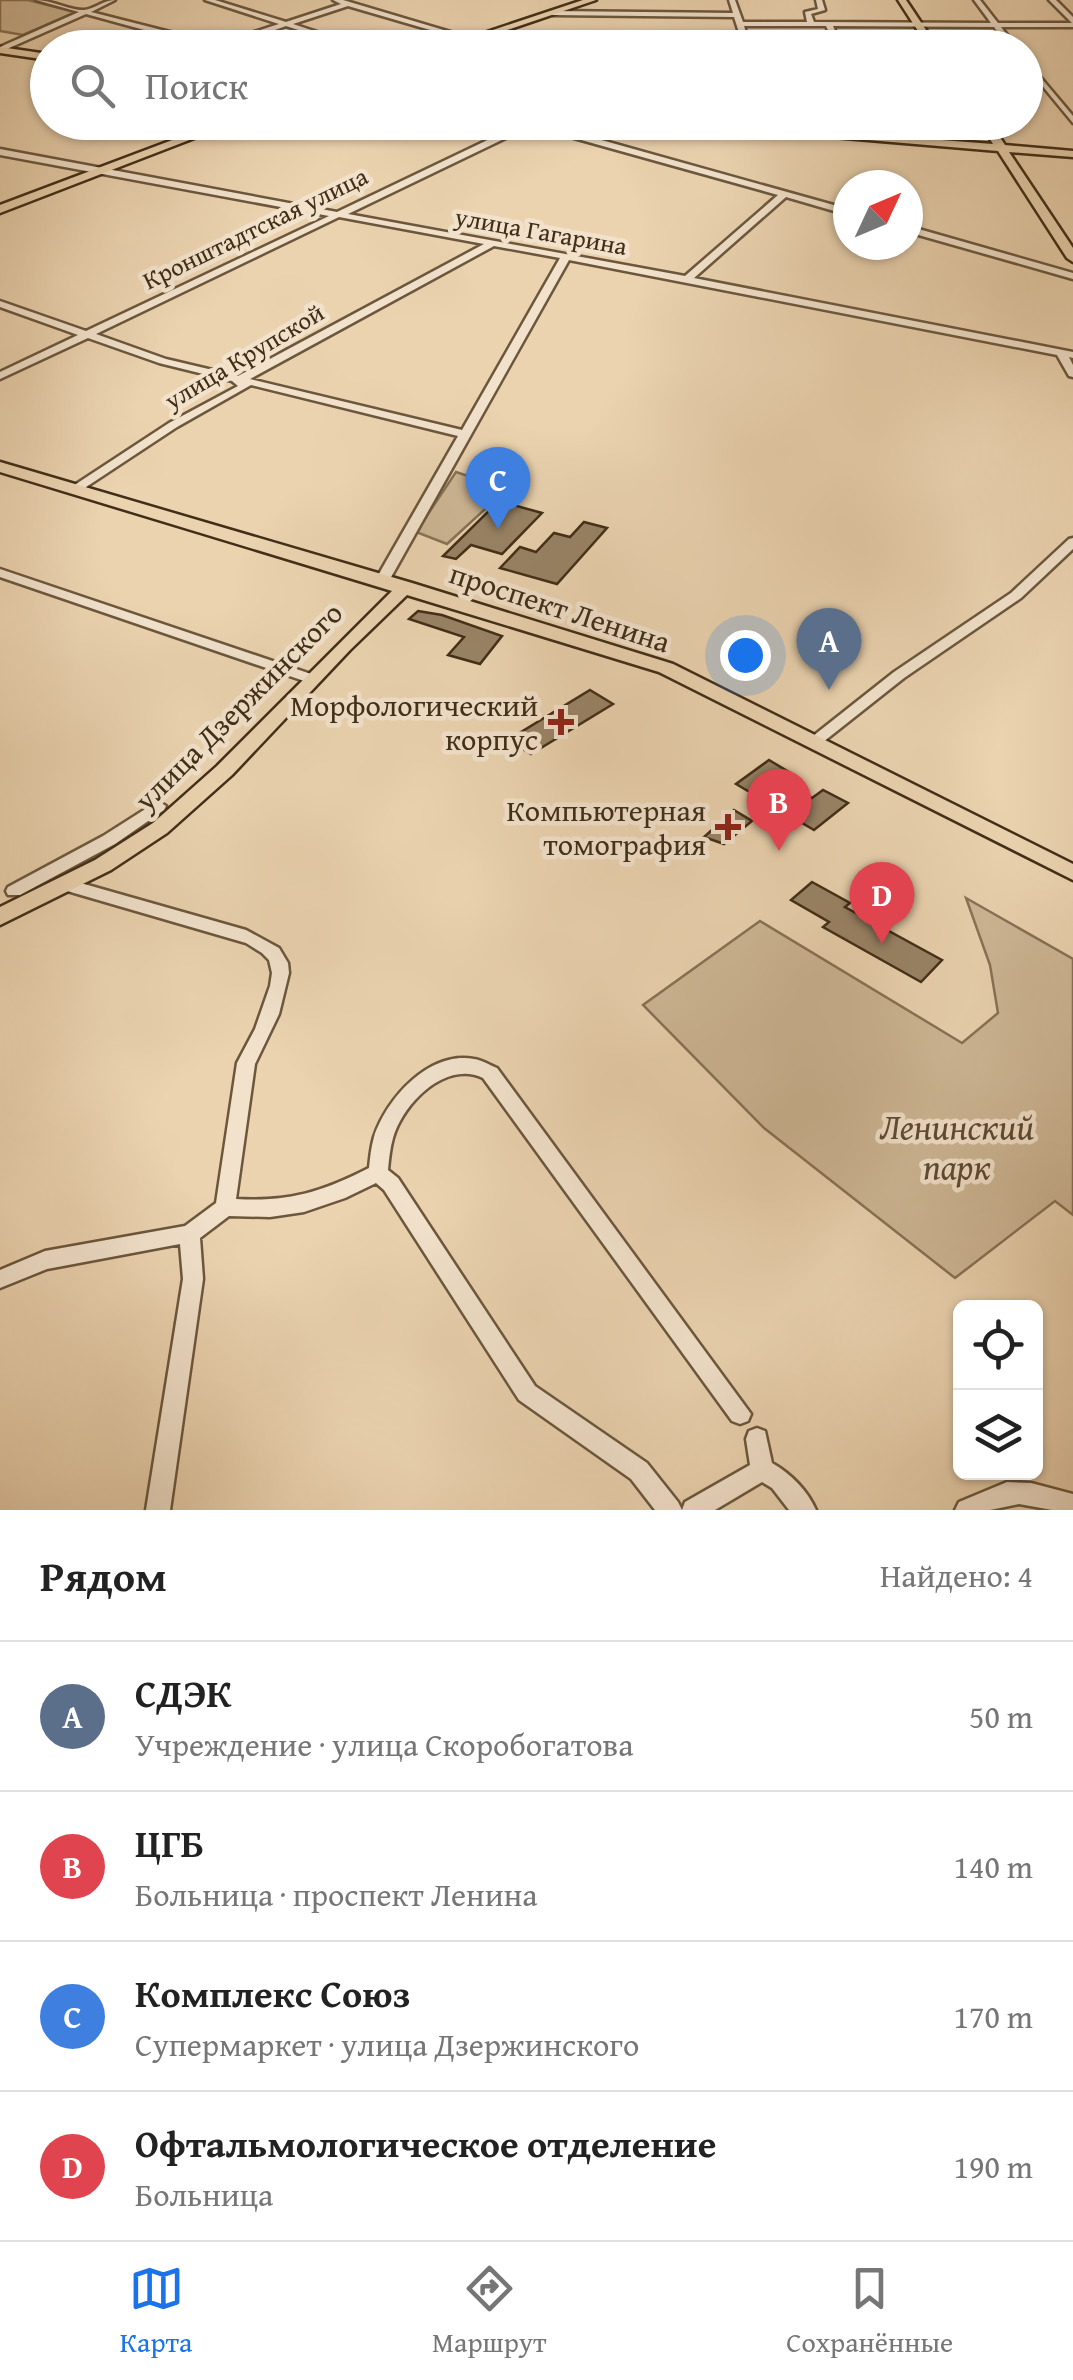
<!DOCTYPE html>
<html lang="ru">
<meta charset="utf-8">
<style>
:root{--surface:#fff;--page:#f6f6f6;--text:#222;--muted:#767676;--line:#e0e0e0;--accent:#1a73e8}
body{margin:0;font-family:"Gentium Book Plus",serif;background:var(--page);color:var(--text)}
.controls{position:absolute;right:30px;bottom:30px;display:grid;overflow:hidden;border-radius:15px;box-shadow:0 2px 8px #0004}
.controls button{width:90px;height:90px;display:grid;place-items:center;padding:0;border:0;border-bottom:2px solid var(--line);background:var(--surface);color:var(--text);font:50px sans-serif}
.compass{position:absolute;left:833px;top:170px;width:90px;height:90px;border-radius:50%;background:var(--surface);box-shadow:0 2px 8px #0004;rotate:46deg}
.you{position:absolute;left:745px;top:655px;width:35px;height:35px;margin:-25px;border:8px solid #fff;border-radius:50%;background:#1a73e8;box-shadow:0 0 0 15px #1a73e833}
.badge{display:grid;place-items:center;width:65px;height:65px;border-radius:50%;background:var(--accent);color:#fff;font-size:32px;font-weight:700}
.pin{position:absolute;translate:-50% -82px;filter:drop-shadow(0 2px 5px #0008)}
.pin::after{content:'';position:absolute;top:52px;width:35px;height:30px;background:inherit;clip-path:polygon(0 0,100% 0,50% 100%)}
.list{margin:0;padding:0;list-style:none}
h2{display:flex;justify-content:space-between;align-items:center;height:130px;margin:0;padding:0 40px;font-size:42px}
h2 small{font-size:32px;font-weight:400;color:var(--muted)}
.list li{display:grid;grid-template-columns:65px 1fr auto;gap:30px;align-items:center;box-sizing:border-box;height:150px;padding:0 40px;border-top:2px solid var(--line)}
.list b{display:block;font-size:38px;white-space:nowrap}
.list p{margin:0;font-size:32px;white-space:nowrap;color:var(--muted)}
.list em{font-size:32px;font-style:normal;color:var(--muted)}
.icon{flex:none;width:55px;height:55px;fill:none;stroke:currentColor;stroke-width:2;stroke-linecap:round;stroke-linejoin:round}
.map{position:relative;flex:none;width:1073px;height:1510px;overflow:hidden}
.search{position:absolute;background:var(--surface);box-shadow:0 2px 8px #0004;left:30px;right:30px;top:30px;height:110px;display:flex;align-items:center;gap:25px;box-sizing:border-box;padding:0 35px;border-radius:55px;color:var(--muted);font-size:38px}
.sheet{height:730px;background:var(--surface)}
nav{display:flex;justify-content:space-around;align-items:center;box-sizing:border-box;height:140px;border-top:2px solid var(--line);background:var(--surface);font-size:28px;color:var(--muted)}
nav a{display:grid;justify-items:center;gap:5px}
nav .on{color:var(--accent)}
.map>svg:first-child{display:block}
.green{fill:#ceb796;stroke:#887256;stroke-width:2.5}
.building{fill:#998467;stroke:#412e17;stroke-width:2.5}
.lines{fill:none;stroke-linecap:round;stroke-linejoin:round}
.minor-casing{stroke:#6c573d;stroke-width:5}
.major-casing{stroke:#412e17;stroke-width:5}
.minor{fill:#f2e2cc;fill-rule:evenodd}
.major{fill:#ebd3b0;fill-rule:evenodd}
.poi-dot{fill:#8f2418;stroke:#f2e2cc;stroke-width:4}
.labels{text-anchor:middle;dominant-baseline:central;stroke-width:9;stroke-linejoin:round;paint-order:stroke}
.far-street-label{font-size:25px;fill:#412e17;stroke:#f2e2cc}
.street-label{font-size:30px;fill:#412e17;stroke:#f2e2cc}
.poi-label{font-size:30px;fill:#412e17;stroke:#f2e2cc;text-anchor:end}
.near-park-label{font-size:35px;font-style:italic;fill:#5d4930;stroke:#f2e2cc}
</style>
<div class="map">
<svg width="1073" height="1510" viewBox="0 0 1073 1510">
<rect width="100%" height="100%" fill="#ebd3b0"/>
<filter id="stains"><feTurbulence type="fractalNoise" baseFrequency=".002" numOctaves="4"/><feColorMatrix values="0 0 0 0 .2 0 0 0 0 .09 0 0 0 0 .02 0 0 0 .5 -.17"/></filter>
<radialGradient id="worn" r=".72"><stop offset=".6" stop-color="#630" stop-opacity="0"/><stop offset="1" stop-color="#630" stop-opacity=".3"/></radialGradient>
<path class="green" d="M0,0h28l48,12 -53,23 -23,-4z
M456,472l51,17 -60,55 -31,-12z
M966,898l107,61v256l-18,-14 -100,77 -191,-150 -121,-123 117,-84 202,122 36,-30 -8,-48z"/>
<path class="building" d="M499,501l43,12 -40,41 -31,-9 -15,14 -13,-3z
M584,522l23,6 -50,56 -57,-16 20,-21 16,5 18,-19 16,4z
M418,611l24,4 60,21 -22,28 -32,-9 16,-18 -55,-18z
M590,690l23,14 -82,50 -23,-14z
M769,760l20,12 -11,7 34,19 11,-8 25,13 -34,27 -78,-46z
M734,810l18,11 -28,23 -20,-7z
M812,882l38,21 -5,4 97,53 -21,22 -98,-55 6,-5 -38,-22z"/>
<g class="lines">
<defs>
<path id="minor" d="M36,0c15,0 36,11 48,10 11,-1 19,-10 31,-10l-24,12 126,32 62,-20 -74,-24h10l71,22 55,-18 -8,-4h10l161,48h-12l-144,-42 -55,18 73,24h-12l-68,-22 -61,22h-15l-124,-34 -86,38v-5l79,-35z
M729,0h6l8,22h64l-2,-10 13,-3 -2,-9h6l3,10 -14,4 3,8 177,1 -17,-23h6l18,23h74l-23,-23h7l17,17v10h-72l16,21h-7l-16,-21 -161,-1 10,22h-7l-10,-22h-82l7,22h-7l-10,-31 -181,-2 -3,-2 3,-2 180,2z
M1026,60l47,56v7l-47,-57z
M525,122h12l311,87v6l-62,-18 -92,81 379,74v6l-4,-1 4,8v12l-4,-1 -12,-21 -488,-95 -179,319 -7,4 -7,-4 82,-143 -207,-51 -74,42 -100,66 -4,-1v-6l96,-63 69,-37 -6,-5 -73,-18 -71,-25 -88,41v-7l78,-37 -78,-28v-6l86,30 243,-115 -329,-61v-6l337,63zM531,126l247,69 -93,81 -337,-62zM339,217l145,27 -246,132 -72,-17 -70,-25zM494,246l66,12 -98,172 -212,-51z
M751,122h13l23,10 -7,2z
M908,226l165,47v6l-165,-47z
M1073,538v11l-52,49 -117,80 -86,68h-10l-2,-3 2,-3 86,-68 117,-79 58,-54z
M0,569l317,107 2,3 -2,3h-10l-307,-105z
M158,801l8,5 -2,4 -49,34 -95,51h-12l-2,-4 2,-4 95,-51z
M63,878l183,52 33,18 9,15 1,10 -10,41 -24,50 -19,135c53,3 86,-7 133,-31 1,-10 2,-21 5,-31 13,-39 55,-86 100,-78 8,1 15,6 23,9l254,346 -3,7 -8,3 -8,-3 -249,-343c-37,-18 -80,25 -90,60 -3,10 -4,21 -5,32l10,8 137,208 112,77 31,39 4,8 3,-8 65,-37 -4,-26 3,-8 8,-3 8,3 7,32c19,11 35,27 44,47h-27l-17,-22 -10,-6 -47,28h-60l-24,-31 -112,-79 -135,-210 -8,-7 -31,15 -41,14 -34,5 -41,-1 -29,22 3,41 -33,231h-24l37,-231 -3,-35 -133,25 -47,19v-18l45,-19 140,-25 31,-23 21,-140 18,-34 15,-43 2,-13 -3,-13 -7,-7 -16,-10 -189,-55 -2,-4 2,-4z
M1007,1482l24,1 42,11v16h-21l-33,-6 -29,6h-35l4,-8z"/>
<path id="major" d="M583,0h13l-142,48h-15z
M898,0h8l32,48h-9z
M0,47l48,7v6l-48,-7z
M220,122h16l-236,91v-8z
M524,122h15l-5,3z
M655,122h53l285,22 -14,-22h11l15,23 68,6v6l-64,-5 64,96v14l-6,-4 -69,-107z
M0,462l412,121 261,81 400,200v16l-414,-208 -252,-77 -57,55 -118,125 -65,58 -56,37 -111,55v-18l95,-47 58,-37 64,-57 175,-175 -392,-119z"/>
</defs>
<use href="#minor" class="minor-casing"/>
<use href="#major" class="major-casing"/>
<use href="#minor" class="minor"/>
<use href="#major" class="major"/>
</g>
<g class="poi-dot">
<path d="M556 707h10v10h10v10h-10v10h-10v-10h-10v-10h10z"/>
<path d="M723 812h10v10h10v10h-10v10h-10v-10h-10v-10h10z"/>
</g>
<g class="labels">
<g class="far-street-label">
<text transform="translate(255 228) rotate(-26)">Кронштадтская улица</text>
<text transform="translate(541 231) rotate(10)">улица Гагарина</text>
<text transform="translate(244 356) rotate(-31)">улица Крупской</text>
</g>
<g class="street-label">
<text transform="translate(560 607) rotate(18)">проспект Ленина</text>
<text transform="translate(238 706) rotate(-45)">улица Дзержинского</text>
</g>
<g class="poi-label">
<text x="538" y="705">Морфологический<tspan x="538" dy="34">корпус</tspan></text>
<text x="706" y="810">Компьютерная<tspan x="706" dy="34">томография</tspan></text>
</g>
<g class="near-park-label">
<text x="957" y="1126">Ленинский<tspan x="957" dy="40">парк</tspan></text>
</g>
</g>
<rect width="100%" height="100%" filter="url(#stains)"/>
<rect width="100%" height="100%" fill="url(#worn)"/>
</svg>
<div class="controls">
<button><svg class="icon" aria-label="locate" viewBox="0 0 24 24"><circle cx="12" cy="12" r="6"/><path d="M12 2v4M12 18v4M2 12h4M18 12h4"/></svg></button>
<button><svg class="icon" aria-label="layers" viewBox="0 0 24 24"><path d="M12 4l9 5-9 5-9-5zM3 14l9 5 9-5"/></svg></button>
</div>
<svg class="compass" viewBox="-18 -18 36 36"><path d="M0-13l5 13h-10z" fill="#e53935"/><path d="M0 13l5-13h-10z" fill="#767676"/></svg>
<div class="you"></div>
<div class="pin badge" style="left:829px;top:690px;background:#5c6f8a">A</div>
<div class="pin badge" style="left:779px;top:851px;background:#e0444e">B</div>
<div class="pin badge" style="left:498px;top:529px;background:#3f7fe0">C</div>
<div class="pin badge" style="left:882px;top:944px;background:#e0444e">D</div>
<div class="search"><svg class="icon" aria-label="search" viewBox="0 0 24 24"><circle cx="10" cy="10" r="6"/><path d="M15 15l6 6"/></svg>Поиск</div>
</div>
<section class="sheet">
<h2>Рядом<small>Найдено: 4</small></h2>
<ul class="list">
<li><span class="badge" style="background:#5c6f8a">A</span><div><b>СДЭК</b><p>Учреждение · улица Скоробогатова</p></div><em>50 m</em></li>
<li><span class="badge" style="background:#e0444e">B</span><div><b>ЦГБ</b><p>Больница · проспект Ленина</p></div><em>140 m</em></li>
<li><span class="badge" style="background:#3f7fe0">C</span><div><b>Комплекс Союз</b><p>Супермаркет · улица Дзержинского</p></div><em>170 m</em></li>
<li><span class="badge" style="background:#e0444e">D</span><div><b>Офтальмологическое отделение</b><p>Больница</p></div><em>190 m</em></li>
</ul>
</section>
<nav>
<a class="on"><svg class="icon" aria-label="map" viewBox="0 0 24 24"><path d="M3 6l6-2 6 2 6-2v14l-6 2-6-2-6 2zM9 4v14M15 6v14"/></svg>Карта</a>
<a><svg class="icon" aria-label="directions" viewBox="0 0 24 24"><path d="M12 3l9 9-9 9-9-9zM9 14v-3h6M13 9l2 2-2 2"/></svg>Маршрут</a>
<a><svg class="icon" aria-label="saved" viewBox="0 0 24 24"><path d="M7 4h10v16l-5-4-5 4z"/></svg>Сохранённые</a>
</nav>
